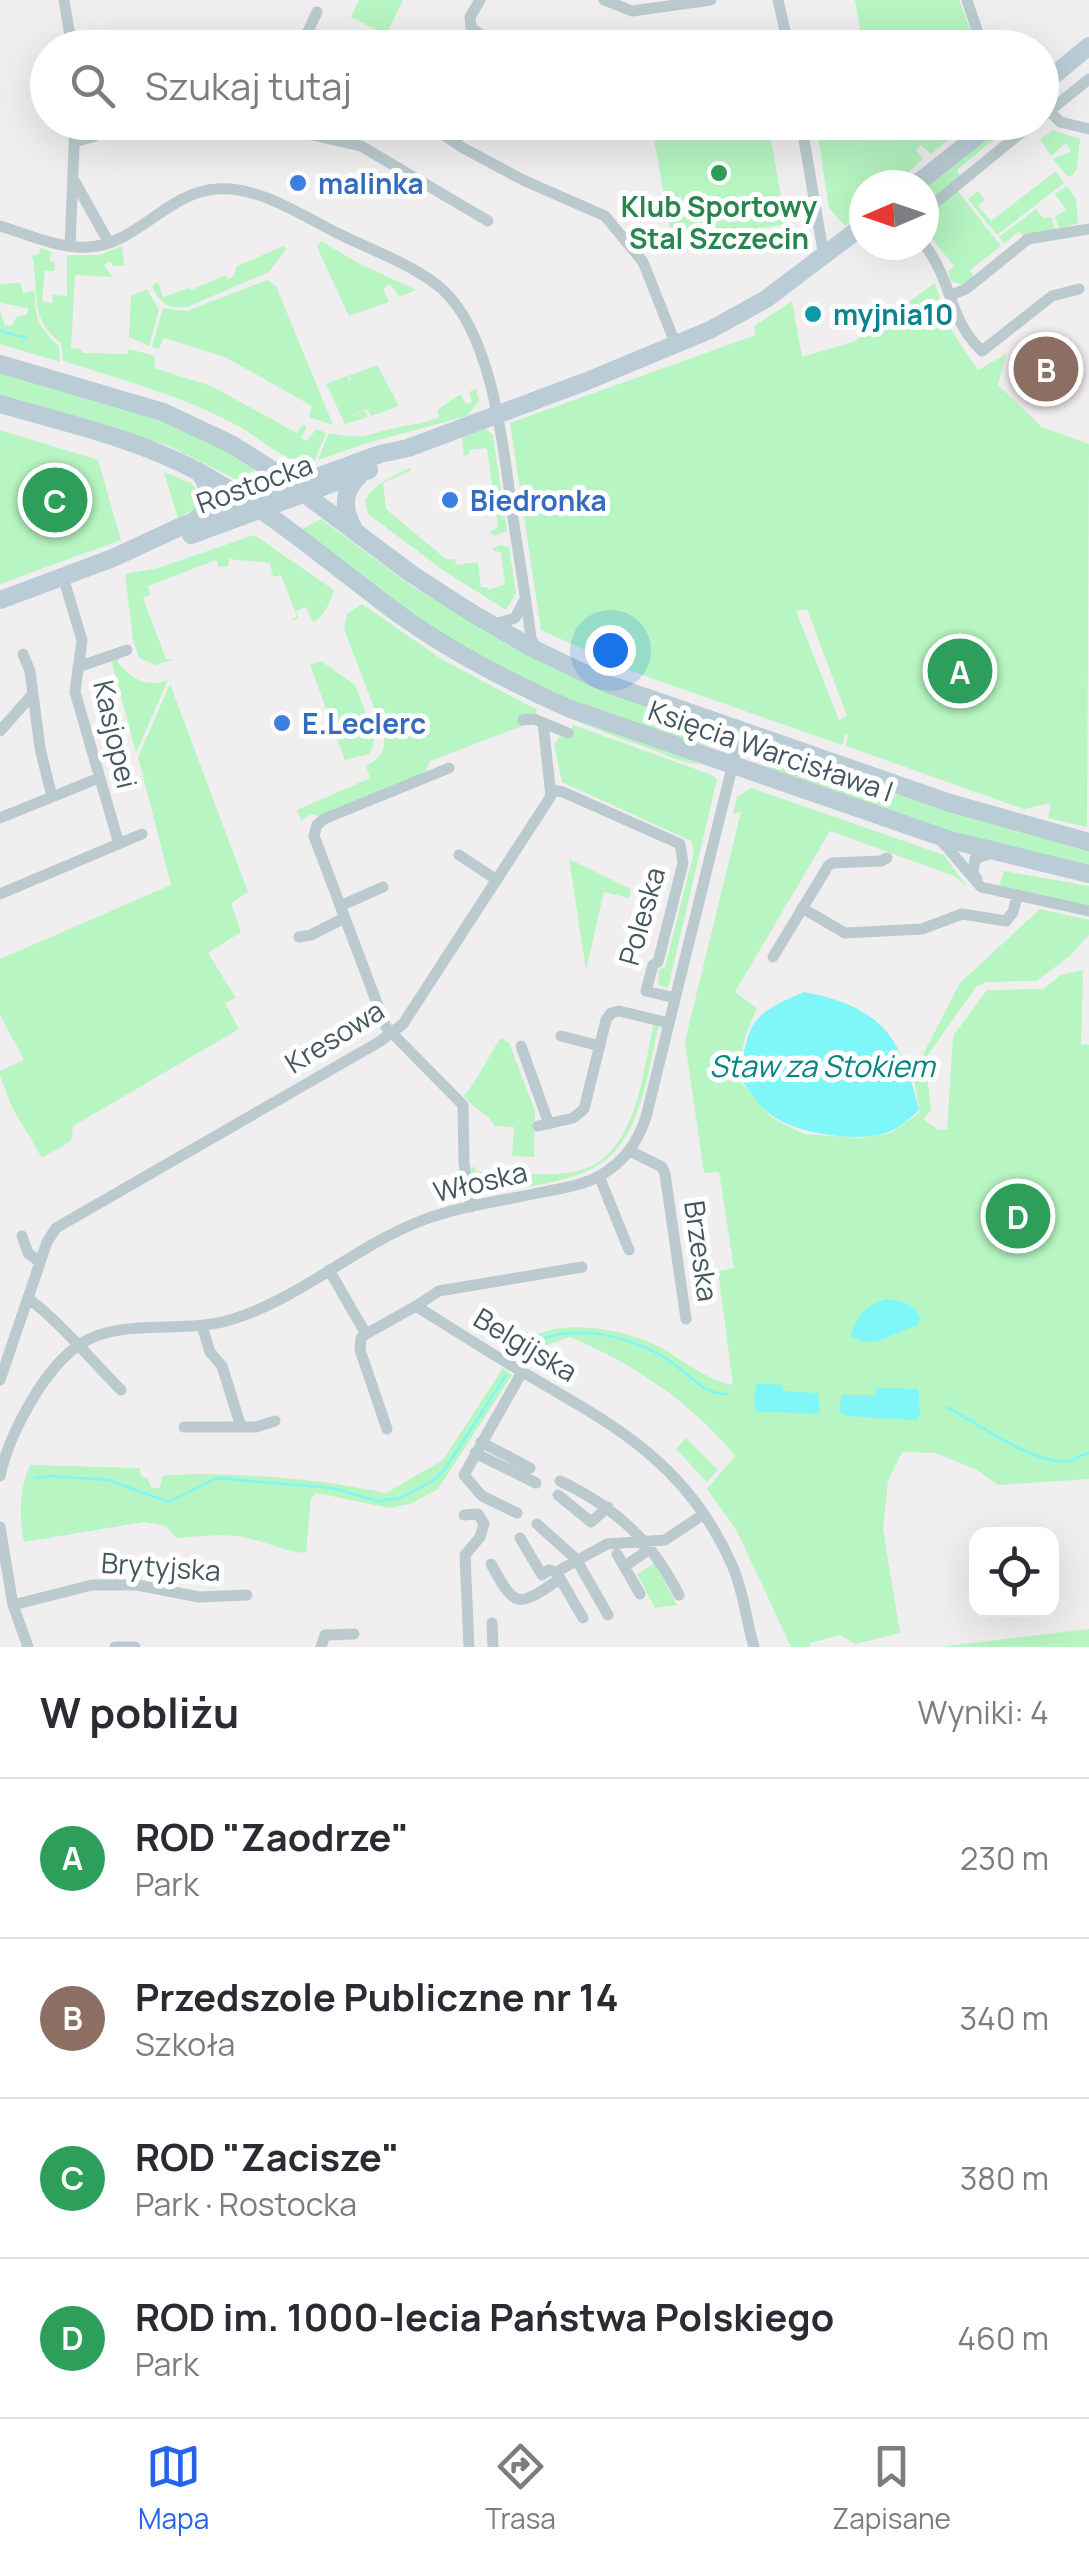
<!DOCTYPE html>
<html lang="pl">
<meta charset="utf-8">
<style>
:root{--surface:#fff;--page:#f7f7f7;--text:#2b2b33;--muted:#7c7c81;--line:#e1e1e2;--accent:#2563eb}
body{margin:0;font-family:Manrope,sans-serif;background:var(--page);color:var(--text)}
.controls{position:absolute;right:30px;bottom:30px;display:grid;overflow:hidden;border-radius:20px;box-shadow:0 10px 40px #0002}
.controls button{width:90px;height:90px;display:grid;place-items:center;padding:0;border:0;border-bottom:2px solid var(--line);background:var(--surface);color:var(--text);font:50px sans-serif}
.compass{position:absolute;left:849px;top:170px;width:90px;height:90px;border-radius:50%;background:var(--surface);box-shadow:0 10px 40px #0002;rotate:268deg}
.you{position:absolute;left:610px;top:650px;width:35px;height:35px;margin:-25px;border:8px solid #fff;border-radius:50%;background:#1a73e8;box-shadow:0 0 0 15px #1a73e833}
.badge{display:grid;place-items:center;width:65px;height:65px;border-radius:50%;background:var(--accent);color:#fff;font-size:32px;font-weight:700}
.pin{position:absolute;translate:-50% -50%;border:5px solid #fff;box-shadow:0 2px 10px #0006}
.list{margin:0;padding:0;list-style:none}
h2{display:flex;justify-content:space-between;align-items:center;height:130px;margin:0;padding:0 40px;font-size:42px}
h2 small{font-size:32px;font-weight:400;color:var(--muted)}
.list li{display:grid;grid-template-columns:65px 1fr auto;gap:30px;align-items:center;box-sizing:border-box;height:160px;padding:0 40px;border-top:2px solid var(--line)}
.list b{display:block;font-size:38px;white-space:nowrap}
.list p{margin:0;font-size:32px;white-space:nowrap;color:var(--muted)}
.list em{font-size:32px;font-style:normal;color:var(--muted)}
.icon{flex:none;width:55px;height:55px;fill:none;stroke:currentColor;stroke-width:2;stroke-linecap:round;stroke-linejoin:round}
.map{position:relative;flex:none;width:1089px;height:1647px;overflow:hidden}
.search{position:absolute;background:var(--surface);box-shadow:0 10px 40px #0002;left:30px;right:30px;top:30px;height:110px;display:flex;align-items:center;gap:25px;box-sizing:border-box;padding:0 35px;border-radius:55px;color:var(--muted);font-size:38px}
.sheet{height:770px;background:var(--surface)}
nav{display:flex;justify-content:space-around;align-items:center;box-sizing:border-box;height:140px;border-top:2px solid var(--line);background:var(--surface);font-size:28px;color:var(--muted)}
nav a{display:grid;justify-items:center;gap:5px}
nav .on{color:var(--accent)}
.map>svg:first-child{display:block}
.green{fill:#b7f5c2;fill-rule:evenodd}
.water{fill:#7ff6f7}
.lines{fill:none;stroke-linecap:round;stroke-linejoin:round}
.stream{stroke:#7ff6f7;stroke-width:2.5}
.street{stroke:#bacacf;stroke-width:11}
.secondary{stroke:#baccd5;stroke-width:18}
.leisure-dot{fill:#2e9e5b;stroke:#fff;stroke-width:4}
.shop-dot{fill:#3f7fe0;stroke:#fff;stroke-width:4}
.culture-dot{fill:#0f9aa8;stroke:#fff;stroke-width:4}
.labels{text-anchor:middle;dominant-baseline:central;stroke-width:10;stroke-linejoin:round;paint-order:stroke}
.shop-label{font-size:28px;font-weight:bold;fill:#366cbe;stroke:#fff;text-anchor:start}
.leisure-label{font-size:28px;font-weight:bold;fill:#27864d;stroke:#fff}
.culture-label{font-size:28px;font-weight:bold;fill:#0d838f;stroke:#fff;text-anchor:start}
.street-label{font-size:28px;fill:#44575e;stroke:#fff}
.water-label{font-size:30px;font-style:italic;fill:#058484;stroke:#fff}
</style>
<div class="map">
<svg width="1089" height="1647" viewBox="0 0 1089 1647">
<rect width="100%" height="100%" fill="#f1eeef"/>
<path class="green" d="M359,0h44l-17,35 -35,-18z
M855,0h104l18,47h-114z
M651,123h117l18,101 -113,20z
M816,123v-1l153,1 -38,31 -10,-9 -5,5 7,9 -28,26h-31v26l-19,15 -16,-18z
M1000,123h27l-7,6 -6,-6 -57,47 4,7 -37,30v-22z
M1053,130l27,9 -3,30 -5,7h-5l-14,-17 18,-8 -5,-8 -15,13 -11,-17z
M1056,171l8,12 -67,52 -29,-36 10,-8 7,9 -7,6 13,15z
M1067,186l9,13 2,24 -19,6 -4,-12 11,-7 -11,-16z
M958,191l43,55 -31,24 5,8 -10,8 -14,-5 -3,-10 6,-5 -30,-37v-10z
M1036,209l7,9 8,-1 4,12 -31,8 -5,-6 -15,13 -5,-7z
M321,241l37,22 58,27 -17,7 -9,-13 -7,4 6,14 -40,14 -32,-69z
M122,246l2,20h-11l-3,-5 -6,4 8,12 -37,-2 -4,73 9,1 3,4 44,1 2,-5 26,7 -1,12 57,18 86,47 5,-8 5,1 -6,12 6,3 9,-12 10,4 -13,32 -4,-5c-23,5 -49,-22 -69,-33 -56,-31 -117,-47 -177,-66l-2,-18c-33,-24 -21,-51 -29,-88l7,-1 1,-6 12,4 -3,9 6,1 -1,9h-9l-3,30 10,2 1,-8 14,1v-41h33z
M284,246l2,3 -17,23 -82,35c-19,3 -28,-5 -35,-21l6,-4 5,15 26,-9 2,2 35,-15 2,4 6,-3 3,-10z
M267,280l9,6 57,139 -24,-8 3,-11 -87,-49 -61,-19 -5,11 -7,-2 11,-39 24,3z
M20,283l3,10 12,-2c-1,27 5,38 24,55l1,16 -60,-18v-32l5,13 6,1 6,-10 10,-1 1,-7 -28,-5v-19z
M935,283l12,41 31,46 28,-16 -8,31 44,42 47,17 -2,383 -39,-9 3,-15 -27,6 -178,-63 2,-12 -3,1 -3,10 -211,-74 -90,-41 -31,-207 246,-88 -2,-9 38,-25 10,56 51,-15zM807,609l40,107 -8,4 -43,-109z
M147,289l12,21 -10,36 -20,-9 2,-41z
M377,365l22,41 -28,10 -4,-7 -20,9 18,-7 3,6 -23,7 -19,-40 21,-8 2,5 5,-3 -4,1 -2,-3z
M0,372l165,48 87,44 3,6 -18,10 -70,-35 -167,-46z
M476,389l3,12 -12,15 -100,27 -49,17 11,-27c40,8 35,1 71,-6 14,-3 26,-4 39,-10l-2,-7 20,-14 4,-1 5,9 6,-2 -3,-10z
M485,429l8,6 14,96 -13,5 -4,-4 8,-5 -11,-79 -18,2v5l-5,1 -2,-19z
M0,430l98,30 23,80 -121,44z
M411,467l-1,4 -27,12 3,26 60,50h9l1,6 22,-3 3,25h6l2,3 16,-6 -4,-32 -7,-1 -1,-3 7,-3 9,2 7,46 -10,17 -63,-40 -75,-56 -3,-14c10,-17 29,-24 46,-33z
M164,472l27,11 8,10 -3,15 -18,10z
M321,519l92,68 44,24 256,117 -8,22c-68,-24 -137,-46 -201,-80 -73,-39 -138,-90 -205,-139z
M254,535l80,55c-4,12 -9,26 -21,32l-7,-15 -10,4 3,7 -8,3 6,-5 -16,-41 -8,2 -3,-14 -41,-4 -1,7 -9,1 -3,-7 -68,26 2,9 -7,3 23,61h8l-18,6 -17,-7 -6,-19 -8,-65 33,-6z
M362,604l81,56 94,50 -7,13 -100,38 -7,15 -102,41 -10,-3 -10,7 -4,-11 73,-32 -4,-12c14,-7 20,-16 18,-32l-40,-105 3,-15z
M369,605l61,37 270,122c-18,0 -40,-12 -58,-18 -99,-34 -187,-82 -273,-141z
M111,659h8l-2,3c16,17 28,26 51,18l-32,73z
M321,661l34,24 19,49 -1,12 -4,8 -24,6 -35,-95z
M170,684l78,208 -17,11 10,29 -33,21 28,45 -11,5 14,26 -166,97 -2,15 -29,17 -30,-51 -12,-31v-5l24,-11 -24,-45v-56l171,-74 -33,-128z
M573,725l139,50 5,4 -49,209 -10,-3 1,-15 6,-3 29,-115 -3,-11 -129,-59 -8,-37 5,-8 8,-1z
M772,754l97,33 220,61v20l-116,-27 -206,-70z
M751,788l193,67 23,32 -13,-11 -124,-45 -95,161 22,16 -12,29 -8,41 35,40 32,16 57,4 30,-5 29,-21 -7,-38 47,-91 80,-74 49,11v15l-19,21 -34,25 -50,1 -10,5 -51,72 6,51 -8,9 15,11 9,-1 6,-93 34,-46 56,-1 18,-14 22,-5 -2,74 8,1v434l-91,6 -21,-15 -41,-17 -34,-1 -14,29 -5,48 17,104 -44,11 -16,-9 -30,8v4h-19l-55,-118 -29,-40 28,-33c-41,-52 -104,-94 -165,-119l-43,15 -7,10 -9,-6c26,-40 91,-31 131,-17 33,12 56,39 91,46l-15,-114 16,-3 -15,-96 -15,1 -19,-132 56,-229 -8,2 4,-17z
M569,859l62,30 -2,9 -25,-6 -18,78z
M1004,871l85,15v20l-90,-19z
M654,1023l5,2c-13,50 -17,123 -72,146 -32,14 -71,17 -105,24l-7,-3 -4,-23 4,-3v5l8,1c28,1 57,4 85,1 69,-9 73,-96 86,-150z
M501,1038l8,5 26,68 -1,46 -22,-1 2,-29 -19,-1c-9,-14 -22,-17 -31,-30 16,-19 22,-37 37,-58z
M503,1368l9,7 -74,114 -28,15 -21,4 -72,-15 -6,5 -5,55c-23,-2 -41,-12 -64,-16 -21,-4 -45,0 -66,1l-10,-12 -22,-4 -120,20c-5,-27 -5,-51 6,-77l110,3 1,8 6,2 5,10h8l2,-11 4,-2c74,-3 148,3 220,18l57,-33z
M686,1438l32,32 -11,12 -31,-33z
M655,1563l22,42 -22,3 -18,-34z
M1089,1629v18h-144l1,-1z"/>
<path class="water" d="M804,992c78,15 97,44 115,118 -8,7 -16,15 -26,20 -27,15 -99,4 -123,-16 -13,-10 -21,-24 -31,-37 11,-57 11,-62 65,-85z
M888,1299c16,2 26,5 33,19l-4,8c-25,5 -41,26 -66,10 4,-18 18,-34 37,-37z
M757,1383l25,2 2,6 34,2 2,18 -3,3 -61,-3 -2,-17z
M877,1388l41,1 2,25 -4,6 -70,-4 -7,-5 3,-16h33z"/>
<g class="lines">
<path class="stream" d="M0,331l27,7
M518,1354c40,-36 110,-21 150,6 21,13 34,35 60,34
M946,1407c32,15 84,57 121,54 8,-1 14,-6 22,-8
M35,1478l16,-2 57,4 61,22 48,-24 115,10 46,13 22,-3 34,-18 11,-11 61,-94"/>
<path class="street" d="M64,0l8,48
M480,0l-10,17 1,11 31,20
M604,0l28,11 79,-11
M778,0l11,48
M967,0l16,48
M190,48l39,-10 40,10
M300,48l17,-36
M1042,103l18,19 29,7
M1042,117l47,-38
M209,122l3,8 18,-8
M277,122l35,13 49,11 127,75
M425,122l38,26 60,32 82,36 38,46 33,83
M801,122l23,135
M75,142l20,-6 15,-14
M75,182l34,61
M924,212l110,-90
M0,226c27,8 59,23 88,21 49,-2 79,-55 129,-58 42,-3 84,26 120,44 34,17 78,32 106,57 51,47 61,163 70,228 6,40 13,80 18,120l5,11
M924,244c30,39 23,74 58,107l70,-55 27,-7
M70,246l5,-124
M951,295l15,-6 62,-50 61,-10
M63,577l19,63 -7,52 44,152
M495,624l20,-6 9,-17
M23,654l7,17 10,77 12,49
M78,667l49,-17
M523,720l11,-1 34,14
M0,731l32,-36
M449,768l-125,51 -7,6 -3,11 72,191 77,78 1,58 7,44
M552,790l11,2 117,52 3,19 -25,99 -5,3 -7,26 29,7
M0,818l99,-40
M939,838l42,49 108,24
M459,855l38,25
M977,879l-4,-6 2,-14 16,-6
M0,894l142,-60
M340,906l43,-19
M802,908l43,25 77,-4 40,-15 44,7 7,-9 4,-16
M299,937l12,-2 33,-17
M773,957l55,-91 4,-3 49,-2 6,-3
M561,1036l39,10
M521,1046l28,78
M538,1126l35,-8 11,-9 22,-89 5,-7 8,-2 50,12
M630,1151l32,16 3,7 21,145
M599,1176l30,74
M22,1236l6,17 12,9
M329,1270l37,64 50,-28c35,22 69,44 105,65 92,54 165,90 211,194 12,27 14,55 22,82
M28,1298c35,27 62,61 93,92
M416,1306l23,-15 143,-24
M202,1326l8,26 12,14 19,61
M366,1334l-5,4 -1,12 27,79
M0,1380l47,-138 9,-14 323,-186 24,-18 148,-228 -8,-73
M184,1427h72l19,-6
M481,1442l49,26
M475,1453l61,30
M0,1476c9,-42 45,-110 82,-133 39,-25 101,-9 148,-23 68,-20 123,-72 188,-98 39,-16 84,-21 125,-30 20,-4 41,-7 58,-17 23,-13 37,-33 45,-58l95,-386
M560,1481c55,26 92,60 119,114
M558,1495l33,27 17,-15
M517,1513l-35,-17 -18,-21 58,-103
M464,1515l14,-1 6,10 -4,13 -15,18 4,92
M537,1524l39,35 32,56
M0,1527l13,78 15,42
M520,1538l22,37 7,-5 7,2 51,-28 58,-4 39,-26
M617,1554l23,40
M491,1564c25,46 27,43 69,15
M625,1566l19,-13 2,-10
M558,1575l25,43
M13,1605l79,-20h45l62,12 48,-2
M492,1623l1,24
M115,1647h20
M321,1647l4,-12 29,-1"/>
<path class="secondary" d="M1042,85l47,-39
M915,185l80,-63
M0,364l163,48 70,33 41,26 139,104 59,38 60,35 73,35 345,120 139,39
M0,404c65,19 135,34 195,66 77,40 142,100 212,150 50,35 105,63 161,88l382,132 139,34
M194,521c19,-13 18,-33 4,-50
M354,529c-11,-19 -12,-37 5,-53
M191,535l178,-65
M0,600l113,-42 69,-32 198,-72 28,-6 179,-67 123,-51 56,-31 98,-74"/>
</g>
<circle class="leisure-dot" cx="719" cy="173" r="10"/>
<g class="shop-dot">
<circle cx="298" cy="183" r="10"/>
<circle cx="450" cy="500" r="10"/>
<circle cx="282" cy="723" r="10"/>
</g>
<circle class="culture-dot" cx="813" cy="314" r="10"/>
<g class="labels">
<g class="shop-label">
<text x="318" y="183">malinka</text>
<text x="470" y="500">Biedronka</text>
<text x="302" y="723">E.Leclerc</text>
</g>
<g class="leisure-label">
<text x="719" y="206">Klub Sportowy<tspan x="719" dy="32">Stal Szczecin</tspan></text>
</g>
<g class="culture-label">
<text x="833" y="314">myjnia10</text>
</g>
<g class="street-label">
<text transform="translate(254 483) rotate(-20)">Rostocka</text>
<text transform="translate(116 734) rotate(77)">Kasjopei</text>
<text transform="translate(771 750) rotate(19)">Księcia Warcisława I</text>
<text transform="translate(641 916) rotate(-74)">Poleska</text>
<text transform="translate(334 1036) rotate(-32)">Kresowa</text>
<text transform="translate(480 1181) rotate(-13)">Włoska</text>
<text transform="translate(702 1251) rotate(82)">Brzeska</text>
<text transform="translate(526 1344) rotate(31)">Belgijska</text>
<text transform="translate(161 1566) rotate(4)">Brytyjska</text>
</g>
<g class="water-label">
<text x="822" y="1065">Staw za Stokiem</text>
</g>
</g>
</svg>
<div class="controls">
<button><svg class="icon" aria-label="locate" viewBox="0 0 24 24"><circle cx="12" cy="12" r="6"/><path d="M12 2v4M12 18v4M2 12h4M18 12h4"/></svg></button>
</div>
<svg class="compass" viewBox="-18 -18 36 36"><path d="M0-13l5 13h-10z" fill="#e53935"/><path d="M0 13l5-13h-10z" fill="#7c7c81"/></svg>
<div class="you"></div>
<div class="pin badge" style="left:960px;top:671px;background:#2e9e5b">A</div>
<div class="pin badge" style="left:1046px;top:369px;background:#8d6e63">B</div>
<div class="pin badge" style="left:55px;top:500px;background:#2e9e5b">C</div>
<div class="pin badge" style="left:1018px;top:1216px;background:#2e9e5b">D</div>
<div class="search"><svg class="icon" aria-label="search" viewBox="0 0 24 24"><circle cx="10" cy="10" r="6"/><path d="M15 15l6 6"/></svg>Szukaj tutaj</div>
</div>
<section class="sheet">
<h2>W pobliżu<small>Wyniki: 4</small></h2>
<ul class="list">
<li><span class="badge" style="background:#2e9e5b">A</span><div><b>ROD &quot;Zaodrze&quot;</b><p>Park</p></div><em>230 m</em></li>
<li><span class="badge" style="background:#8d6e63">B</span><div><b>Przedszole Publiczne nr 14</b><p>Szkoła</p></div><em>340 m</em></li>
<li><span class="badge" style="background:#2e9e5b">C</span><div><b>ROD &quot;Zacisze&quot;</b><p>Park · Rostocka</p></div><em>380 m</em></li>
<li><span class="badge" style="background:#2e9e5b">D</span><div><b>ROD im. 1000-lecia Państwa Polskiego</b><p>Park</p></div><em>460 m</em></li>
</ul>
</section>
<nav>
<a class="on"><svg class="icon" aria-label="map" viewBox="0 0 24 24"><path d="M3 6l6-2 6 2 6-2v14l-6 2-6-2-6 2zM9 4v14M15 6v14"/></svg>Mapa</a>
<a><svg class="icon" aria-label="directions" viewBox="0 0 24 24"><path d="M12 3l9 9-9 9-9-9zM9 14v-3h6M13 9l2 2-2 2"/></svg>Trasa</a>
<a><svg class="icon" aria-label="saved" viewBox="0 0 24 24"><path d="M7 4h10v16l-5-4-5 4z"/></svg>Zapisane</a>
</nav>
